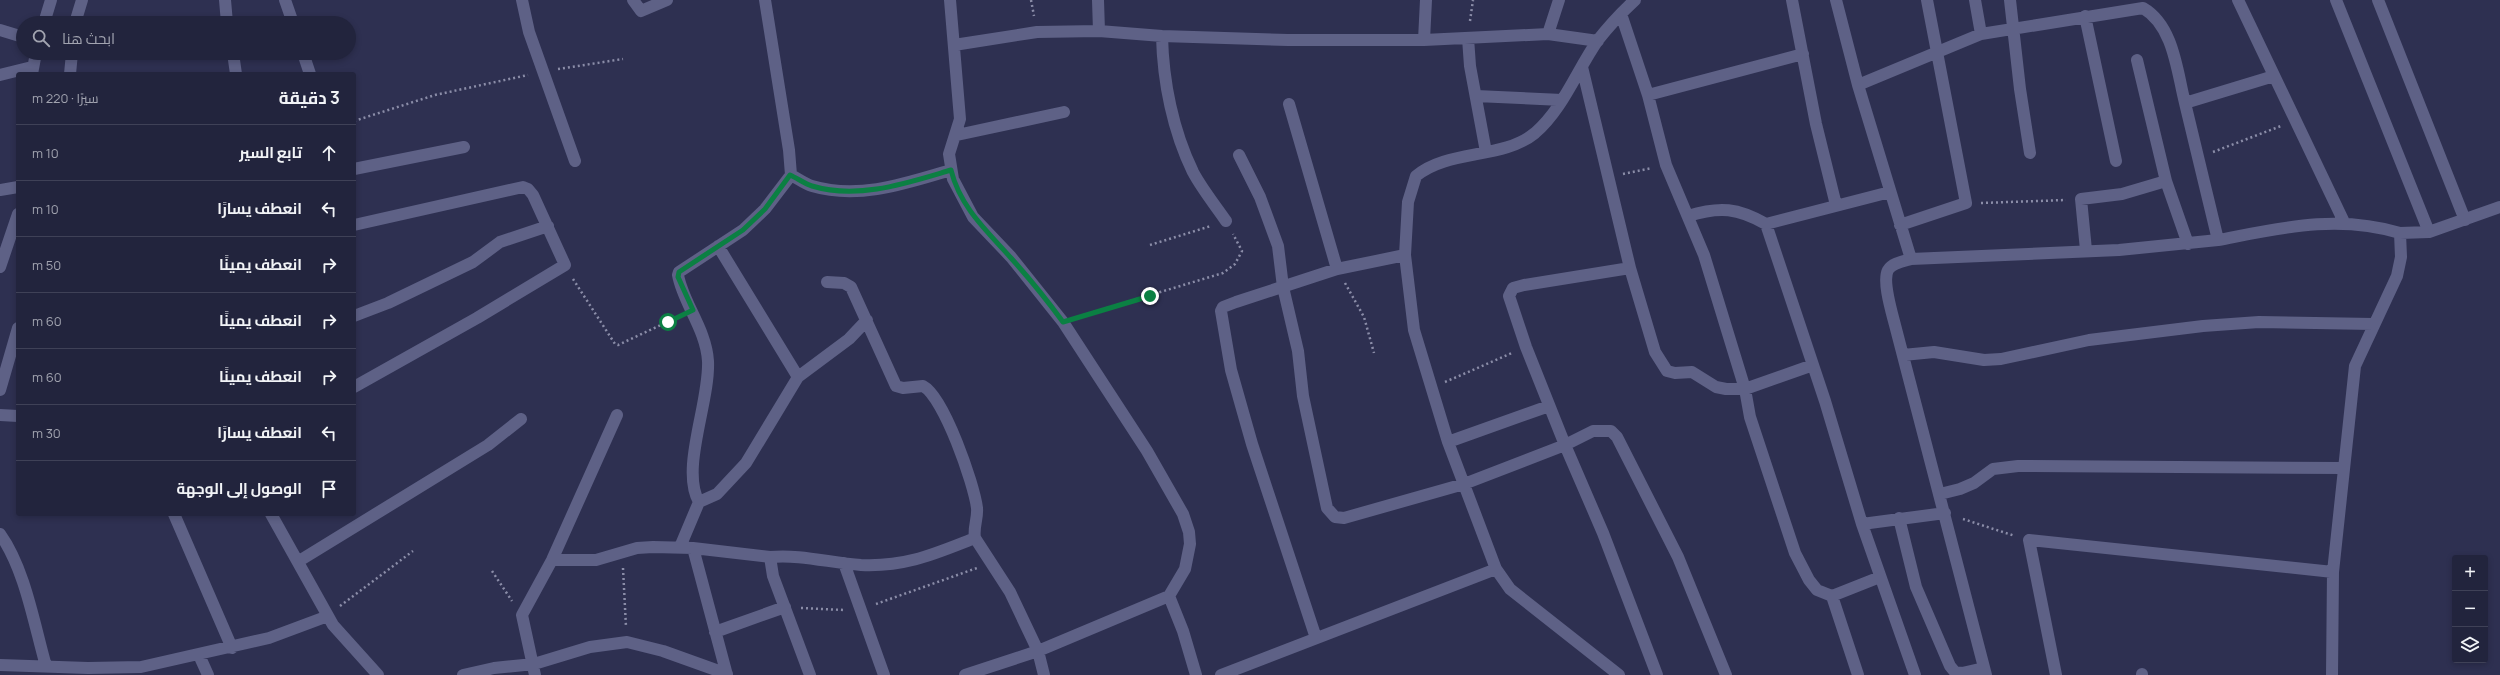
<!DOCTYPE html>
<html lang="ar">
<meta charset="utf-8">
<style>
:root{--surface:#22243d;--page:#2a2c44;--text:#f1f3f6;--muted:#a2a4b0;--line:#3f4157}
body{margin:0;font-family:Manrope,Cairo,sans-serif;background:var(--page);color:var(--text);direction:rtl}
.controls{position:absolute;right:12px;bottom:12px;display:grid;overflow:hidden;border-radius:4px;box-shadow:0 2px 6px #0003}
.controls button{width:36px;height:36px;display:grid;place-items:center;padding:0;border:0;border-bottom:1px solid var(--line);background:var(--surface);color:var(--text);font:20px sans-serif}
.stop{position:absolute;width:12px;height:12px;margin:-9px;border:3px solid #0b8043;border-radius:50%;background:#fff}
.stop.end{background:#0b8043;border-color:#fff;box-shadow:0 1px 4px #0008}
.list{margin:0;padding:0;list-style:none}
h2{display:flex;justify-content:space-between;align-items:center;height:52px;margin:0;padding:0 16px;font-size:17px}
h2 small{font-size:13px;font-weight:400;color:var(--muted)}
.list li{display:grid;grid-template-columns:26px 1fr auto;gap:12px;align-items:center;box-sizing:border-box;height:56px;padding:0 16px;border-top:1px solid var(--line)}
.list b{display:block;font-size:15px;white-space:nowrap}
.list em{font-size:13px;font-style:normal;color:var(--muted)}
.icon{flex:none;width:22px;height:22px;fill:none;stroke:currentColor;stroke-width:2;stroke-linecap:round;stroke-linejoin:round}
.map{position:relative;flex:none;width:2500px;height:675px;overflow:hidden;direction:ltr}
.search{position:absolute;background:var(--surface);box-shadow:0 2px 6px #0003;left:16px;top:16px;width:340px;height:44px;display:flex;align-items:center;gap:10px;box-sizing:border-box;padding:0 14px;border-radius:22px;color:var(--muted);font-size:15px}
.panel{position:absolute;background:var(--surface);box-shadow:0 2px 6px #0003;left:16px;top:72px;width:340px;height:444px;border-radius:4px;direction:rtl}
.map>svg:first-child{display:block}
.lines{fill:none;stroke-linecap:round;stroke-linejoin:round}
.path{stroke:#8b8da8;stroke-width:2.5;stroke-dasharray:2 3;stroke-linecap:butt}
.minor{stroke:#5e6186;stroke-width:12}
.route{stroke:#0b8043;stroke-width:5}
</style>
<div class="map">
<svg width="2500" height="675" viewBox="0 0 2500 675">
<rect width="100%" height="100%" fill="#2e3051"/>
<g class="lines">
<path class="path" d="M1031,0l3,16
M1470,21l3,-21
M558,69l65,-10
M354,121l81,-26 93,-20
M2213,152l68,-26
M1623,174l29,-6
M1981,203l85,-3
M1150,245l61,-19
M573,279l42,65 3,1 60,-28
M1345,283l19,34 10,36
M1078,317l145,-44 12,-9 7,-13 -9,-17
M1445,382l67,-29
M1963,519l52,17
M623,568l3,59
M492,571l20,30
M876,604l101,-36
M340,606l73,-55
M801,608l43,2"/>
<path class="minor" d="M225,0l2,23
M285,0l8,23
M522,0l7,32 46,129
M633,0l8,11 26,-11
M950,0l10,119 -11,35 4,25 20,38 38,40 52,65 84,129 36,63 6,18 1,12 -5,25 -16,27
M1098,0l1,31
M1792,0l24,124 20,81
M1836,0l22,85 53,174
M1975,0l6,34
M2010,0l10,89 10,64
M2238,0l106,222
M2336,0l93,232
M2378,0l87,220
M1621,14l27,81 18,70 38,90 41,134 68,-24
M2085,16l31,145
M44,23l7,-23
M75,23l7,-23
M0,30l23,7
M1548,34l11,-34
M1162,36c1,46 11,95 31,136 9,17 22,33 33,49
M1468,38l2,28 16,86
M1424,40l2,-40
M954,45l83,-13 62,-1 63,5 126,4h136l124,-6 50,7
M233,53l3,21
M303,53l7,21
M32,74l4,-21
M70,74l2,-21
M0,75l32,-8
M1858,85l123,-51 162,-26c31,18 34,64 42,95
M1648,95l155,-41
M1476,96l86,4
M1289,104l48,165
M957,135l107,-23
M1239,155l21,42 18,49 5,41 15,64 5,45 24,112 8,9 9,1 120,-34 101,-39 -39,-98 -17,-51 4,-8 11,-3 106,-17 -48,-201
M354,169l110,-22
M791,175c6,3 14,9 21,11 47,14 95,-3 139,-16
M2166,181l22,63
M0,190l18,-3
M1688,216c32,-10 50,-8 78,8l59,177 37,123 53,151
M1766,224l124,-32
M354,225l169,-38 5,2 5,6 32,70 -88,53 -123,69
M1900,225l66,-22 -39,-203
M2400,233l29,-1 71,-25
M2218,240c63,-12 119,-26 182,-7l1,24 -4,19 -42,90 -22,206
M718,246l80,131
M2086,250l-5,-51 41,-5 44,-13 -29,-121
M0,267l18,-53
M1630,268l25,84 12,19 8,2 17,-1 24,15 10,2h19l5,28 45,136 14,27 8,10 15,6
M827,282l17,1 7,4 45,99 7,2 20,-2c21,11 51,98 54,122 1,11 -4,19 -2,30
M354,316l34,-13 85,-41 27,-20 48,-16
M1903,355l31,-3 50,8 17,-1 88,-19 114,-14 56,-4 114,2
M0,390l18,-62
M0,415l18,1
M1448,442l101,-36
M1940,494l20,-5 14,-6 19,-14 25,-3 326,2
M699,502c-19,-33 11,-100 9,-141 -2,-32 -25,-58 -30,-86l1,-3 64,-42 22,-21 26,-34 -2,-25 -24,-150
M174,514l58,134
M271,514l62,111 45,50
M1899,518l17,69 34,79 5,6 7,1 22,-5
M1862,524l83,-11
M0,534c25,35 34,90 46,132
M680,547l19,-45 18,-8 29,-31 52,-86 51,-38 18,-19
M693,548l34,127
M552,560h44l41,-12 16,-1 40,1 77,9
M299,561l189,-116 33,-26
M844,563l40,112
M715,632l70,-25
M1316,638l-64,-194 -21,-74 -10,-59 2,-4 13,-5 101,-33 68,-14
M199,655l9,20
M0,665l88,3 53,-1 128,-29 59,-22
M2142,674v1
M463,675l31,-7 40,-4 56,-17 37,-5 36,9 64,23
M535,675l-13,-60 30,-55 65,-145
M810,675l-37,-99 -3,-19c30,-3 61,6 91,8 45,2 73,-11 114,-27l35,54 28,59 -73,24
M1044,675l-6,-24 131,-55 14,35 13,44
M1221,675l275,-106
M1619,675l-109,-86 -14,-20 -48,-127 -34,-112 -9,-75 3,-53 8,-26c32,-27 86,-16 119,-43 28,-24 42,-63 63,-93 11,-14 24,-28 37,-40
M1657,675l-54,-142 -38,-88 28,-14h18l6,6 61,120 48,118
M1858,675l-26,-79 48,-19
M1986,675l-91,-350c-3,-12 -13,-44 -7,-55 4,-7 16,-9 23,-11l208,-9 99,-10 -33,-137 89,-27
M2056,675l-27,-135 304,32 -1,103"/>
</g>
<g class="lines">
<path class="route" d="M668,322l25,-12 -15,-33 1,-5 64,-42 22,-21 25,-34c7,3 15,9 22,11 46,14 95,-3 139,-16 9,37 36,61 60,88 18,20 36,42 52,64l87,-26"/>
</g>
</svg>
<div class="controls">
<button>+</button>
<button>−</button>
<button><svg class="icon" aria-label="layers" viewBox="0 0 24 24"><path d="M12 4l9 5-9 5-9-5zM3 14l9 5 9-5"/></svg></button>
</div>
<div class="stop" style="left:668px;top:322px"></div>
<div class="stop end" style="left:1150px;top:296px"></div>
<div class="search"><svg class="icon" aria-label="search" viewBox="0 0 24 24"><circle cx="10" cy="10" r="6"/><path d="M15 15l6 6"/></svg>ابحث هنا</div>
<section class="panel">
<h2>3 دقيقة<small>سيرًا · 220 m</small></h2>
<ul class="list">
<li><svg class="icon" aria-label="ahead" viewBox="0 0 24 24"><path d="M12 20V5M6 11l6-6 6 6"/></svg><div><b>تابع السير</b></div><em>10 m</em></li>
<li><svg class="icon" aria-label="left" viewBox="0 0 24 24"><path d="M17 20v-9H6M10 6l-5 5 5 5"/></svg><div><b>انعطف يسارًا</b></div><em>10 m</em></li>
<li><svg class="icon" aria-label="right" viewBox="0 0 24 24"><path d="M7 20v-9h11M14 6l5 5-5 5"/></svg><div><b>انعطف يمينًا</b></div><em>50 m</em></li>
<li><svg class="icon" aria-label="right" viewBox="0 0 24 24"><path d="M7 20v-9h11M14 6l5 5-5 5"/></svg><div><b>انعطف يمينًا</b></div><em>60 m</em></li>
<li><svg class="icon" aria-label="right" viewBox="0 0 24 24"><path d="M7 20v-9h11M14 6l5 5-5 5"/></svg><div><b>انعطف يمينًا</b></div><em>60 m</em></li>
<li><svg class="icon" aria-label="left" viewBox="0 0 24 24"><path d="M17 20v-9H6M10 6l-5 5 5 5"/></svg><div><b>انعطف يسارًا</b></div><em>30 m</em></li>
<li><svg class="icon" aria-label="arrive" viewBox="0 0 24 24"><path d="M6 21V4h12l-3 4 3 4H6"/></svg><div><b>الوصول إلى الوجهة</b></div></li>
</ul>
</section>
</div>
